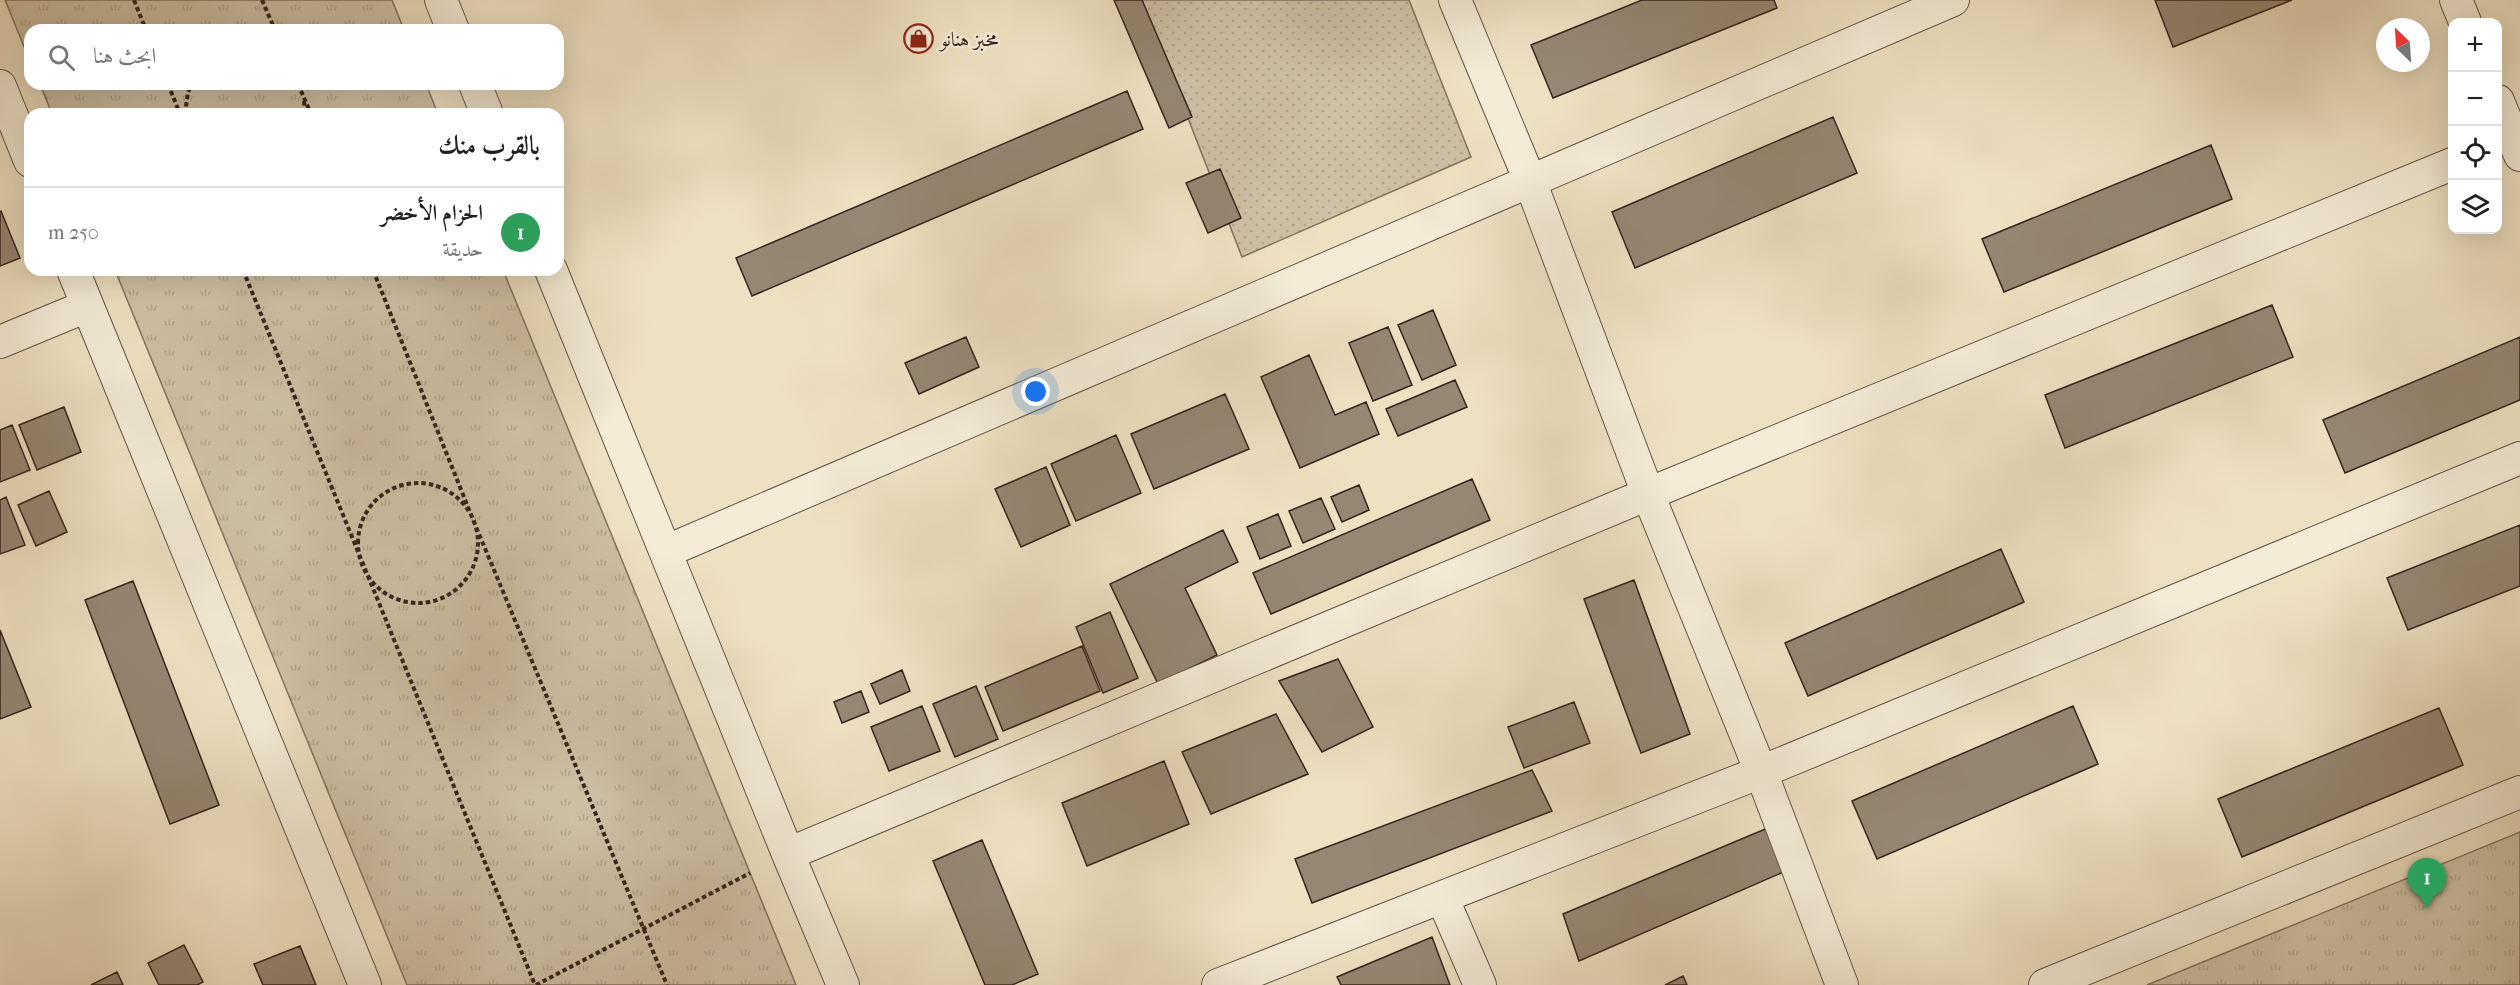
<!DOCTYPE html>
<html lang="ar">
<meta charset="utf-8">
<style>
:root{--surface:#fff;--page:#f2f2f2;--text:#202124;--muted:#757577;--line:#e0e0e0;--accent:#8f2418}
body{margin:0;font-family:"IM FELL French Canon",Amiri,serif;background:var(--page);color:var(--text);direction:rtl}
.controls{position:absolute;right:18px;top:18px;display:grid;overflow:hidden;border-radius:12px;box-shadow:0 6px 24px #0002}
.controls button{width:54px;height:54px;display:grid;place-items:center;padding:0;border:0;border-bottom:2px solid var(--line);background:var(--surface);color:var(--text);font:30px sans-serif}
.compass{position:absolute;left:2376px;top:18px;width:54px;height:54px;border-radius:50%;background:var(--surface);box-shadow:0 6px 24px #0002;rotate:335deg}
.you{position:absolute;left:1036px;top:392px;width:21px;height:21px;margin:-15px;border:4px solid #fff;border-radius:50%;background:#1a73e8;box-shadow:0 0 0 9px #1a73e833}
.badge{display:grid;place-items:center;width:39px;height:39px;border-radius:50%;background:var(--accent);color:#fff;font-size:20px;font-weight:700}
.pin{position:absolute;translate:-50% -50px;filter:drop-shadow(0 2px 3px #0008)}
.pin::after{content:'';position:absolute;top:32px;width:21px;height:18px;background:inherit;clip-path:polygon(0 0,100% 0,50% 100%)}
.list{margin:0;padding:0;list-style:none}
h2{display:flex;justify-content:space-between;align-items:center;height:78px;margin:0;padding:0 24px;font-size:26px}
h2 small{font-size:20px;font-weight:400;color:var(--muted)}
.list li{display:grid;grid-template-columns:39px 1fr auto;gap:18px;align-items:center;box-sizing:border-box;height:90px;padding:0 24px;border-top:2px solid var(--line)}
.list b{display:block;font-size:22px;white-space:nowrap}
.list p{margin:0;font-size:20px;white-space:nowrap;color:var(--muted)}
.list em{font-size:20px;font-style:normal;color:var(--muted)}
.icon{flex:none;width:33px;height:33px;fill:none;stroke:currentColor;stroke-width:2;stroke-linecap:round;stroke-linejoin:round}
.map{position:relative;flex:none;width:2520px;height:985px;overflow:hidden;direction:ltr}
.search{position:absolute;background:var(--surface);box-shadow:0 6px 24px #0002;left:24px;top:24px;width:540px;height:66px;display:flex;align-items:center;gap:15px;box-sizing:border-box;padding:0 21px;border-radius:18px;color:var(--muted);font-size:22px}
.panel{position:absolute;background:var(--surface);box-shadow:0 6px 24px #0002;left:24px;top:108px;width:540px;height:168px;border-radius:18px;direction:rtl}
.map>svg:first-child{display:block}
.grass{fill:url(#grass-dots);stroke:#817362;stroke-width:1.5}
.park{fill:url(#park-tufts);stroke:#817362;stroke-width:1.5}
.building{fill:#958773;stroke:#34251d;stroke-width:1.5}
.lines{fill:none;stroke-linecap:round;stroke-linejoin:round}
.street-casing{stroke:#625446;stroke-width:34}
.path{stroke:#34251d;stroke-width:4;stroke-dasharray:4.5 3;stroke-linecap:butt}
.street{stroke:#f4ecd7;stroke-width:32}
.labels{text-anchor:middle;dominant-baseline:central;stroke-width:5;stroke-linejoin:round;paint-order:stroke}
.poi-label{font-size:20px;fill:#34251d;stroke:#f4ecd7;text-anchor:start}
</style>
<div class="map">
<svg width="2520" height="985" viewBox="0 0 2520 985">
<defs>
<pattern id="grass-dots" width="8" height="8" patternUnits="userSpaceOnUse" patternTransform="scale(1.5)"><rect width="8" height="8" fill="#cec1a6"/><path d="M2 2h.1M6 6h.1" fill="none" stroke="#b2a68e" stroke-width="1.8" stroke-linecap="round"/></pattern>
<pattern id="park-tufts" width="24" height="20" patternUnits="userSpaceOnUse" patternTransform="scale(1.5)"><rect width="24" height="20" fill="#cec1a6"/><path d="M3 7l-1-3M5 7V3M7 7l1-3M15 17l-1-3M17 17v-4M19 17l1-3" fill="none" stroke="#b2a68e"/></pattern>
</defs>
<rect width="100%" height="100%" fill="#eee1c2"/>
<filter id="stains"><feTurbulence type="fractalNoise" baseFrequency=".00333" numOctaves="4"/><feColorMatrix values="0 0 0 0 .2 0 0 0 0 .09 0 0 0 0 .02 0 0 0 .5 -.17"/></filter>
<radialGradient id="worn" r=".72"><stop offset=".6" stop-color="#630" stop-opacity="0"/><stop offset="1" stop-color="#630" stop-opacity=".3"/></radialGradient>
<path class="grass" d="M1142,0h267l62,157 -229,100z"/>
<path class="park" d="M5,0h387l12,30h-374v31z
M40,84h386l12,30h-386z
M115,270h388l293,715h-389z
M2520,832v153h-373z"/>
<path class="building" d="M1114,0h28l50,117 -23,11z
M1642,0h132l3,8 -224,90 -22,-53z
M2155,0h137l-119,47z
M1127,91l16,38 -391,167 -16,-38z
M1833,117l24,56 -222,95 -23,-56z
M2211,145l21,54 -228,93 -22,-53z
M1220,169l21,49 -33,15 -22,-50z
M1,211l19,47 -20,8v-54z
M2272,305l21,52 -228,91 -20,-53z
M1433,310l23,55 -34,15 -24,-55z
M1388,327l24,58 -39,16 -24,-58z
M966,337l13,30 -60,27 -14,-31z
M2520,337v63l-175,73 -22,-53z
M1309,355l26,60 31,-13 13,32 -79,34 -39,-91z
M1455,380l12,27 -69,29 -12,-27z
M1225,394l24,55 -95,40 -23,-55z
M64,407l17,45 -44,18 -18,-45z
M12,425l18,45 -30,12v-52z
M1116,435l25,58 -65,28 -25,-57z
M1046,467l24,58 -49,22 -26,-58z
M1472,479l18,41 -219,94 -18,-41z
M1359,485l10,25 -27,12 -11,-25z
M49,491l18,41 -31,14 -18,-41z
M6,497l19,48 -25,9v-54z
M1321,498l14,31 -32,14 -14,-32z
M1278,514l13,32 -31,13 -13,-32z
M2520,525v61l-112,44 -21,-52z
M1223,530l15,32 -53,26 32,67 -59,29 -48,-100z
M2001,549l23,53 -216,94 -23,-53z
M1634,580l56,154 -49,19 -57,-154z
M133,581l86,224 -49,19 -85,-224z
M1110,612l28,66 -35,15 -27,-66z
M0,630l31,77 -31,12z
M1082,646l18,45 -97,40 -18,-44z
M1338,659l35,68 -51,25 -43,-71z
M902,670l8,21 -30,13 -9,-20z
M976,686l22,53 -43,18 -22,-53z
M861,691l8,21 -27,11 -8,-21z
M1574,702l16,41 -66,25 -16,-41z
M922,706l18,45 -51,20 -18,-44z
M2073,706l25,58 -221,95 -25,-58z
M2439,708l24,57 -221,92 -24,-58z
M1276,714l32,60 -97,40 -29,-62z
M1164,761l25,63 -102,42 -25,-63z
M1532,770l20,41 -240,92 -17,-44z
M1770,827l18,43 -209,91 -16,-47z
M982,840l56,134 -26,11h-27l-52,-124z
M1432,937l18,48h-109l-4,-8z
M184,945l19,37 -6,3h-38l-11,-22z
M300,946l16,39h-53l-9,-21z
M117,972l6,13h-32z
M1683,976l4,9h-22z"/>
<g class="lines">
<defs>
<path id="street" d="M441,0l12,30
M1455,0l75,181 118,313 113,278 81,213
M2456,0l9,22
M475,84l12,30
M0,86l30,75
M2498,101l22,54
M73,270l292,715
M551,270l237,584 55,131
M0,342l87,-36
M667,551l1286,-551
M788,854l860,-360 804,-330
M1442,897l38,88
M1218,985l543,-213 759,-314
M2045,985l475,-193"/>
</defs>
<use href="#street" class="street-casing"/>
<path class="path" d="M134,0l12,30
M262,0l13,30
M168,84l12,30
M298,84l13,30
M304,101l1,13
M185,114l3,-22 4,-8
M243,270l292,715
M373,270l101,252 193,463
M358 543a60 60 0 1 1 120 0a60 60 0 1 1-120 0Z
M536,985l214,-112"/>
<use href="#street" class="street"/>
</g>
<defs>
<symbol id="shop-ring" viewBox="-11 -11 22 22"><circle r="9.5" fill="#f4ecd7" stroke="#8f2418" stroke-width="1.5"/><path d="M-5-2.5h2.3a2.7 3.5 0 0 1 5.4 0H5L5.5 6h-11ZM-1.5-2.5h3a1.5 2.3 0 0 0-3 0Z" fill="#8f2418"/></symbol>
</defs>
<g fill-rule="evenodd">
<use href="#shop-ring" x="902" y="22" width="33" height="33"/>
</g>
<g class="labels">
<g class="poi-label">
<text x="940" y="39">مخبز هنانو</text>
</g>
</g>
<rect width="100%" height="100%" filter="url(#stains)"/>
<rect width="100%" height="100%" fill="url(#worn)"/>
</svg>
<div class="controls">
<button>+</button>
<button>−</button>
<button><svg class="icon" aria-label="locate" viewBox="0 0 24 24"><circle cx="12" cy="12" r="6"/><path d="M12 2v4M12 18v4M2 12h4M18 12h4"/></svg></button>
<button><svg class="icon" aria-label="layers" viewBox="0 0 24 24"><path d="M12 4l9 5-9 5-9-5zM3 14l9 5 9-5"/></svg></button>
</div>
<svg class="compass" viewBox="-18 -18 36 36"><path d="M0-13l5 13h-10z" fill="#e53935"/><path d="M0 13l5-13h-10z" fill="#757577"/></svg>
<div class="you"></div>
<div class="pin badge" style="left:2427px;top:908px;background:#2e9e5b">1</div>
<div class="search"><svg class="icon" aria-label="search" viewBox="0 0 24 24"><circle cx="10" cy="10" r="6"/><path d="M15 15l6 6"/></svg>ابحث هنا</div>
<section class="panel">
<h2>بالقرب منك<small></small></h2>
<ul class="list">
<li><span class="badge" style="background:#2e9e5b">1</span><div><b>الحزام الأخضر</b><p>حديقة</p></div><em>250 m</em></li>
</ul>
</section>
</div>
